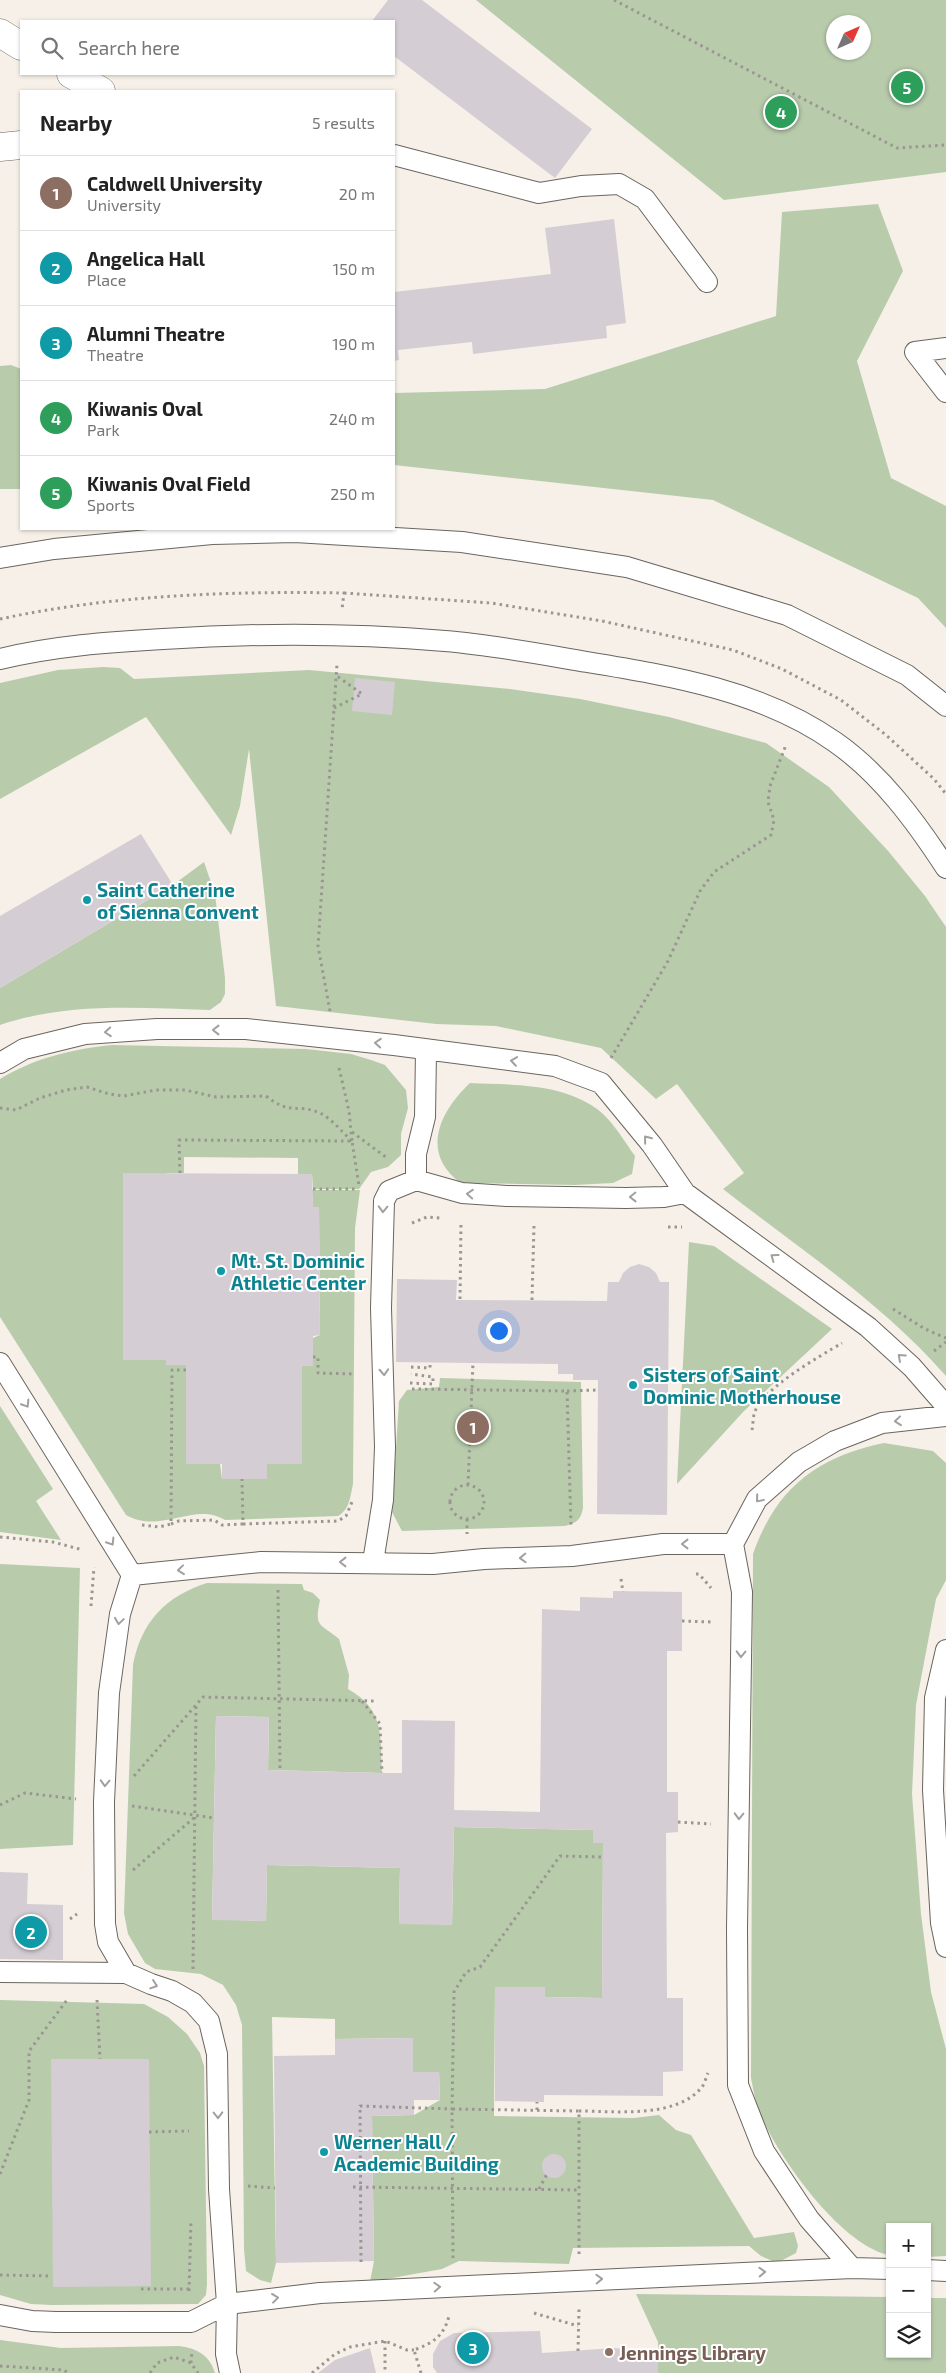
<!DOCTYPE html>
<meta charset="utf-8">
<style>
:root{--surface:#fff;--page:#f6f6f6;--text:#222;--muted:#767676;--line:#e0e0e0;--accent:#894716}
body{margin:0;font-family:"Exo 2",sans-serif;background:var(--page);color:var(--text)}
.controls{position:absolute;right:15px;bottom:15px;display:grid;overflow:hidden;border-radius:0px;box-shadow:0 1px 4px #0004}
.controls button{width:45px;height:45px;display:grid;place-items:center;padding:0;border:0;border-bottom:1px solid var(--line);background:var(--surface);color:var(--text);font:25px sans-serif}
.compass{position:absolute;left:826px;top:15px;width:45px;height:45px;border-radius:50%;background:var(--surface);box-shadow:0 1px 4px #0004;rotate:45deg}
.you{position:absolute;left:498px;top:1330px;width:18px;height:18px;margin:-12px;border:4px solid #fff;border-radius:50%;background:#1a73e8;box-shadow:0 0 0 8px #1a73e833}
.badge{display:grid;place-items:center;width:32px;height:32px;border-radius:50%;background:var(--accent);color:#fff;font-size:16px;font-weight:700}
.pin{position:absolute;translate:-50% -50%;border:2px solid #fff;box-shadow:0 1px 5px #0006}
.list{margin:0;padding:0;list-style:none}
h2{display:flex;justify-content:space-between;align-items:center;height:65px;margin:0;padding:0 20px;font-size:21px}
h2 small{font-size:16px;font-weight:400;color:var(--muted)}
.list li{display:grid;grid-template-columns:32px 1fr auto;gap:15px;align-items:center;box-sizing:border-box;height:75px;padding:0 20px;border-top:1px solid var(--line)}
.list b{display:block;font-size:19px;white-space:nowrap}
.list p{margin:0;font-size:16px;white-space:nowrap;color:var(--muted)}
.list em{font-size:16px;font-style:normal;color:var(--muted)}
.icon{flex:none;width:28px;height:28px;fill:none;stroke:currentColor;stroke-width:2;stroke-linecap:round;stroke-linejoin:round}
.map{position:relative;flex:none;width:946px;height:2373px;overflow:hidden}
.search{position:absolute;background:var(--surface);box-shadow:0 1px 4px #0004;left:20px;top:20px;width:375px;height:55px;display:flex;align-items:center;gap:12px;box-sizing:border-box;padding:0 18px;border-radius:0px;color:var(--muted);font-size:19px}
.panel{position:absolute;background:var(--surface);box-shadow:0 1px 4px #0004;left:20px;top:90px;width:375px;height:440px;border-radius:0px}
.map>svg:first-child{display:block}
.green{fill:#b8ccac;fill-rule:evenodd}
.building{fill:#d5cdd4}
.lines{fill:none;stroke-linecap:round;stroke-linejoin:round}
.service-casing{stroke:#6a655e;stroke-width:22}
.minor-casing{stroke:#6a655e;stroke-width:29}
.path{stroke:#9a9690;stroke-width:3;stroke-dasharray:2.5 4;stroke-linecap:butt}
.service{stroke:#fff;stroke-width:20}
.minor{stroke:#fff;stroke-width:28}
.oneway{stroke:#a1a09f}
.culture-dot{fill:#0f9aa8;stroke:#fff;stroke-width:2}
.education-dot{fill:#8d6e63;stroke:#fff;stroke-width:2}
.labels{text-anchor:middle;dominant-baseline:central;stroke-width:4;stroke-linejoin:round;paint-order:stroke}
.culture-label{font-size:19px;font-weight:bold;fill:#0d838f;stroke:#fff;text-anchor:start}
.education-label{font-size:19px;font-weight:bold;fill:#785e54;stroke:#fff;text-anchor:start}
</style>
<div class="map">
<svg width="946" height="2373" viewBox="0 0 946 2373">
<rect width="100%" height="100%" fill="#f6f0e8"/>
<path class="green" d="M476,0h470v172l-222,28zM834,22h30v30h-30z
M878,204l25,67 -46,90 34,117 55,28v122l-28,-30 -205,-98 -319,-35v-72l151,-4 231,-73 6,-104z
M11,365l10,4v120h-21v-123z
M103,667l17,1 14,11 175,-9 201,19 70,10 89,18 97,26 63,44 60,65 36,44 21,31v449c-64,-73 -147,-128 -223,-187l21,-16 -67,-89 -21,15 -55,-51 -105,-22 -60,-2 -160,-18 -27,-257 -9,57 -9,29 -85,-118 -146,82v-116l58,-13z
M204,862l11,32 10,84v16l-4,8 -11,8c-71,-2 -142,-8 -210,15v-37l173,-103z
M112,1045l194,4 45,5 20,6 14,5 21,25 2,18 -7,26v21l-13,12 -17,5 -12,17h-46l-1,-15h-14v-16l-114,-1v16h-18l-42,187h42v5h20l1,99h33l2,15h44l1,-15h35v-98h11v-28l7,-3 -1,-128h-6l-1,-17h48l-5,38 -2,256c-3,13 -3,25 -15,32l-113,4c-31,-19 -64,15 -99,-5l-126,-198v-238c34,-21 73,-30 112,-34z
M470,1083c44,2 97,0 132,30 13,12 23,29 33,43l-3,18 -19,9 -39,2 -113,-2c-41,-29 -22,-71 9,-100z
M689,1242l25,4 118,83 -88,82 -67,73z
M440,1378l141,4 2,126c-2,12 -7,15 -18,18l-163,5 -10,-19 7,-111 8,-11 32,-3z
M0,1406l53,83 -17,12 25,39 -61,-8z
M884,1443l49,8 13,12v117l-10,19 -20,106 -4,89 9,120 10,78 15,57v207l-19,1v-30h-37v28c-49,-8 -118,-105 -133,-150 -3,-9 -4,-18 -6,-27l2,-524c23,-66 64,-97 131,-111z
M0,1564l80,4 -7,277 -73,4z
M207,1583l95,1 2,6 9,3 7,7c-6,28 0,23 19,39l10,36 -1,14c37,21 32,46 34,84l-114,-3 1,-53 -53,-1 -4,203 54,2 1,-56 133,3 -1,53 53,4 2,-98 139,3v13h10l-1,155 -57,-1 -1,-10h-49l-1,129 140,2 25,-3 17,15 15,5 63,103 40,-6 4,14 -2,7 -19,10 -16,-7 -12,-10 -176,2 -4,16 -110,-3 -17,8 -72,13 4,-21 -2,-145 42,-1 26,-15 -1,-28h-26v-34l-78,1v-20l-63,-2 4,246 -5,20 -11,-3 -14,-9 -2,-22 -2,-224 -6,-20 -13,-20 -22,-11 -46,-5 -10,-6 -17,-29 -4,-21 9,-248c8,-43 33,-69 74,-82z
M0,2000l144,4 24,13 19,17 13,19 4,13 3,218 -1,11 -8,9 -147,1 -20,-1 -31,-9z
M636,2294l254,3v57h37v-56h19v75h-288v-31z
M0,2340l61,8 118,-2c17,2 31,9 36,27h-215z"/>
<path class="building" d="M388,0h34l170,129 -37,49 -161,-122v-35h-22z
M614,219l12,104 -20,3 1,12 -134,16 -1,-12 -74,8 1,10 -5,1v-69l157,-18 -6,-46z
M355,678l40,4 -3,33 -40,-4z
M141,834l32,51 -173,103v-72z
M123,1173l189,1 1,33h6l1,128 -7,1v30h-11v98h-35v15h-45v-15h-36v-99h-20v-5h-43z
M639,1264l10,3 7,6 4,9h9l-2,233 -70,-1 1,-134h-25v-6h-15v-10l-162,-2 1,-83 60,1 -1,20 151,1 1,-19h11l4,-9 7,-6z
M613,1591l69,1v59h-15v141h11v40l-12,1 1,165h16v73l-20,1v24l-119,-1v7l-49,-1v-114h50v10l57,1 1,-155h-10v-13l-139,-3 -2,98 -53,-1 1,-56 -133,-3 -1,56 -54,-1 4,-204 53,1 -1,53 114,3h20v-53l53,1 -1,89 86,2 2,-203 38,2v-14l33,1z
M0,1872l28,1 -1,31 36,1v55l-63,-1z
M413,2038v34h26l1,28h-26v15l-42,1 2,145 -98,2 -2,-207 61,-1v-16z
M51,2059h98l2,227 -98,1z
M542 2166a12 12 0 1 1 24 0a12 12 0 1 1-24 0Z
M540,2331l2,22 72,-5 44,3v22h-221l-4,-6v-13l7,-13 14,-8z
M370,2348l6,25h-58l17,-13z"/>
<g class="lines">
<defs>
<path id="service" d="M394,155l145,38 42,-7 38,-2 26,15 62,83
M946,348l-31,4 31,40
M0,558l54,-9 158,-15 83,-2 167,10 165,25 160,48 120,60 39,31
M0,659c54,-13 108,-17 163,-20 94,-6 188,-6 282,2 48,4 95,13 142,21 85,14 176,29 248,80 46,32 81,80 111,126
M0,1063l24,-14 61,-15 72,-5h89l148,16 161,21 46,17 51,62 33,48
M416,1180v-26l9,-37 1,-66
M0,1363l132,212
M373,1562l10,-62 2,-53 -4,-139 3,-107 5,-10 27,-11 46,13 45,3 119,2 38,-1 21,-4 183,134 44,40 34,39
M132,1575l-12,39 -11,79 -5,109 1,122 3,18 18,31 25,11 21,7 21,12 16,18 8,33 2,135 8,115 -1,50 4,19
M132,1575l129,-13 172,2 51,-5 88,-3 91,-12h70
M946,1650l-11,48 -2,92 8,133 5,24
M0,1972l126,1
M890,2269l-38,-1 -43,-49 -45,-68 -26,-66 -1,-156 5,-337 -9,-48 24,-45 42,-37 36,-21 47,-18 64,-7
M927,2270l19,1
M0,2315l32,6 24,1h135l36,-18 93,-11 532,-25"/>
<path id="minor" d="M0,33l21,13
M71,74l30,17
M0,147l21,-2"/>
</defs>
<use href="#service" class="service-casing"/>
<use href="#minor" class="minor-casing"/>
<path class="path" d="M614,0l283,148 49,-3
M344,593l147,10 111,18 131,29 49,19 59,31 45,35 48,44 12,15
M0,619c112,-24 229,-28 344,-26l-2,16
M334,708l28,-14 -25,-18
M330,1011l-12,-65 19,-282
M611,1058l57,-97 32,-70 14,-19 57,-37 3,-15 -6,-18 2,-16 16,-41
M339,1068l10,43 3,30
M0,1108l16,2 24,-12 26,-8 21,-3 22,7 15,2 32,-6h29l31,7 50,-1c25,20 31,7 54,17 12,6 23,20 32,28
M352,1132l35,26
M180,1173l-1,-33 173,1 7,45
M313,1189h45
M412,1223l15,-6 13,1
M668,1227h14
M460,1299l1,-77
M532,1300l2,-75
M893,1309l32,20 21,9
M934,1351l12,-9
M313,1357h5v16l36,1
M411,1367l19,1v-6
M410,1383l23,1v-7l-22,-3
M412,1389l155,2 4,136
M567,1391l31,-1
M752,1430c1,-5 1,-11 2,-16 8,-26 65,-57 88,-71
M468,1485l5,-122
M450 1502a17 17 0 1 1 34 0a17 17 0 1 1-34 0Z
M467,1519v15
M171,1524l8,-3 35,-1 8,5 21,-1 -1,-45
M243,1524l95,-3 8,-5 6,-14
M142,1525l17,2 12,-3 1,-154h14
M0,1537l53,5 30,8
M696,1574h3l12,14
M621,1579l2,13
M278,1590l2,180
M91,1606l3,-39
M682,1621l31,1
M362,1701l18,23 2,49
M134,1776l69,-79 173,4
M0,1805l25,-12 51,6
M132,1806l82,12
M678,1822l33,2
M133,1870l62,-53
M70,1919l7,-5
M193,1969l3,-264
M97,2000l3,59
M537,2110v-8
M579,2111c36,0 97,8 123,-24 3,-4 4,-10 6,-14
M149,2132l40,-1
M0,2174l29,-74v-49l38,-51
M248,2186l27,2
M353,2187l226,3v-79l-127,-2 1,150
M539,2189l8,-15
M579,2254v-64
M361,2262l-1,-156 92,3 2,-117 12,-20 14,-5 80,-111 43,1
M0,2275l52,1
M141,2289h48v2
M189,2291l2,-71
M534,2313l44,13
M385,2341v32
M578,2351l1,-43
M191,2363l1,-13
M0,2366l64,4 4,3
M150,2373l7,-10 17,-6 17,6 7,10
M312,2373l23,-19 15,-7 35,-6 22,9h7
M421,2373l-7,-23c19,-7 30,-14 35,-34"/>
<use href="#service" class="service"/>
<use href="#minor" class="minor"/>
</g>
<defs><path id="oneway-chevron" d="M-2-3.5L2.5 0L-2 3.5" fill="none" stroke-width="1.6" stroke-linecap="round" stroke-linejoin="round" transform="scale(1.25)"/></defs>
<g class="oneway">
<use href="#oneway-chevron" transform="translate(216 1030) rotate(180)"/>
<use href="#oneway-chevron" transform="translate(108 1032) rotate(176)"/>
<use href="#oneway-chevron" transform="translate(378 1043) rotate(-176)"/>
<use href="#oneway-chevron" transform="translate(514 1061) rotate(-172)"/>
<use href="#oneway-chevron" transform="translate(647 1139) rotate(-129)"/>
<use href="#oneway-chevron" transform="translate(470 1194) rotate(-176)"/>
<use href="#oneway-chevron" transform="translate(633 1197) rotate(179)"/>
<use href="#oneway-chevron" transform="translate(383 1209) rotate(92)"/>
<use href="#oneway-chevron" transform="translate(774 1257) rotate(-144)"/>
<use href="#oneway-chevron" transform="translate(901 1357) rotate(-138)"/>
<use href="#oneway-chevron" transform="translate(384 1372) rotate(87)"/>
<use href="#oneway-chevron" transform="translate(26 1404) rotate(58)"/>
<use href="#oneway-chevron" transform="translate(898 1421) rotate(174)"/>
<use href="#oneway-chevron" transform="translate(759 1499) rotate(130)"/>
<use href="#oneway-chevron" transform="translate(111 1542) rotate(58)"/>
<use href="#oneway-chevron" transform="translate(685 1544) rotate(180)"/>
<use href="#oneway-chevron" transform="translate(523 1558) rotate(178)"/>
<use href="#oneway-chevron" transform="translate(343 1562) rotate(-180)"/>
<use href="#oneway-chevron" transform="translate(181 1570) rotate(174)"/>
<use href="#oneway-chevron" transform="translate(119 1621) rotate(98)"/>
<use href="#oneway-chevron" transform="translate(741 1654) rotate(91)"/>
<use href="#oneway-chevron" transform="translate(105 1783) rotate(92)"/>
<use href="#oneway-chevron" transform="translate(739 1816) rotate(91)"/>
<use href="#oneway-chevron" transform="translate(154 1985) rotate(19)"/>
<use href="#oneway-chevron" transform="translate(218 2115) rotate(89)"/>
<use href="#oneway-chevron" transform="translate(762 2272) rotate(-2)"/>
<use href="#oneway-chevron" transform="translate(599 2279) rotate(-2)"/>
<use href="#oneway-chevron" transform="translate(437 2287) rotate(-3)"/>
<use href="#oneway-chevron" transform="translate(275 2298) rotate(-7)"/>
</g>
<g class="culture-dot">
<circle cx="87" cy="900" r="5"/>
<circle cx="221" cy="1271" r="5"/>
<circle cx="633" cy="1385" r="5"/>
<circle cx="324" cy="2152" r="5"/>
</g>
<circle class="education-dot" cx="609" cy="2352" r="5"/>
<g class="labels">
<g class="culture-label">
<text x="97" y="889">Saint Catherine<tspan x="97" dy="22">of Sienna Convent</tspan></text>
<text x="231" y="1260">Mt. St. Dominic<tspan x="231" dy="22">Athletic Center</tspan></text>
<text x="643" y="1374">Sisters of Saint<tspan x="643" dy="22">Dominic Motherhouse</tspan></text>
<text x="334" y="2141">Werner Hall /<tspan x="334" dy="22">Academic Building</tspan></text>
</g>
<g class="education-label">
<text x="619" y="2352">Jennings Library</text>
</g>
</g>
</svg>
<div class="controls">
<button>+</button>
<button>−</button>
<button><svg class="icon" aria-label="layers" viewBox="0 0 24 24"><path d="M12 4l9 5-9 5-9-5zM3 14l9 5 9-5"/></svg></button>
</div>
<svg class="compass" viewBox="-18 -18 36 36"><path d="M0-13l5 13h-10z" fill="#e53935"/><path d="M0 13l5-13h-10z" fill="#767676"/></svg>
<div class="you"></div>
<div class="pin badge" style="left:473px;top:1427px;background:#8d6e63">1</div>
<div class="pin badge" style="left:31px;top:1932px;background:#0f9aa8">2</div>
<div class="pin badge" style="left:473px;top:2348px;background:#0f9aa8">3</div>
<div class="pin badge" style="left:781px;top:112px;background:#2e9e5b">4</div>
<div class="pin badge" style="left:907px;top:87px;background:#2e9e5b">5</div>
<div class="search"><svg class="icon" aria-label="search" viewBox="0 0 24 24"><circle cx="10" cy="10" r="6"/><path d="M15 15l6 6"/></svg>Search here</div>
<section class="panel">
<h2>Nearby<small>5 results</small></h2>
<ul class="list">
<li><span class="badge" style="background:#8d6e63">1</span><div><b>Caldwell University</b><p>University</p></div><em>20 m</em></li>
<li><span class="badge" style="background:#0f9aa8">2</span><div><b>Angelica Hall</b><p>Place</p></div><em>150 m</em></li>
<li><span class="badge" style="background:#0f9aa8">3</span><div><b>Alumni Theatre</b><p>Theatre</p></div><em>190 m</em></li>
<li><span class="badge" style="background:#2e9e5b">4</span><div><b>Kiwanis Oval</b><p>Park</p></div><em>240 m</em></li>
<li><span class="badge" style="background:#2e9e5b">5</span><div><b>Kiwanis Oval Field</b><p>Sports</p></div><em>250 m</em></li>
</ul>
</section>
</div>
